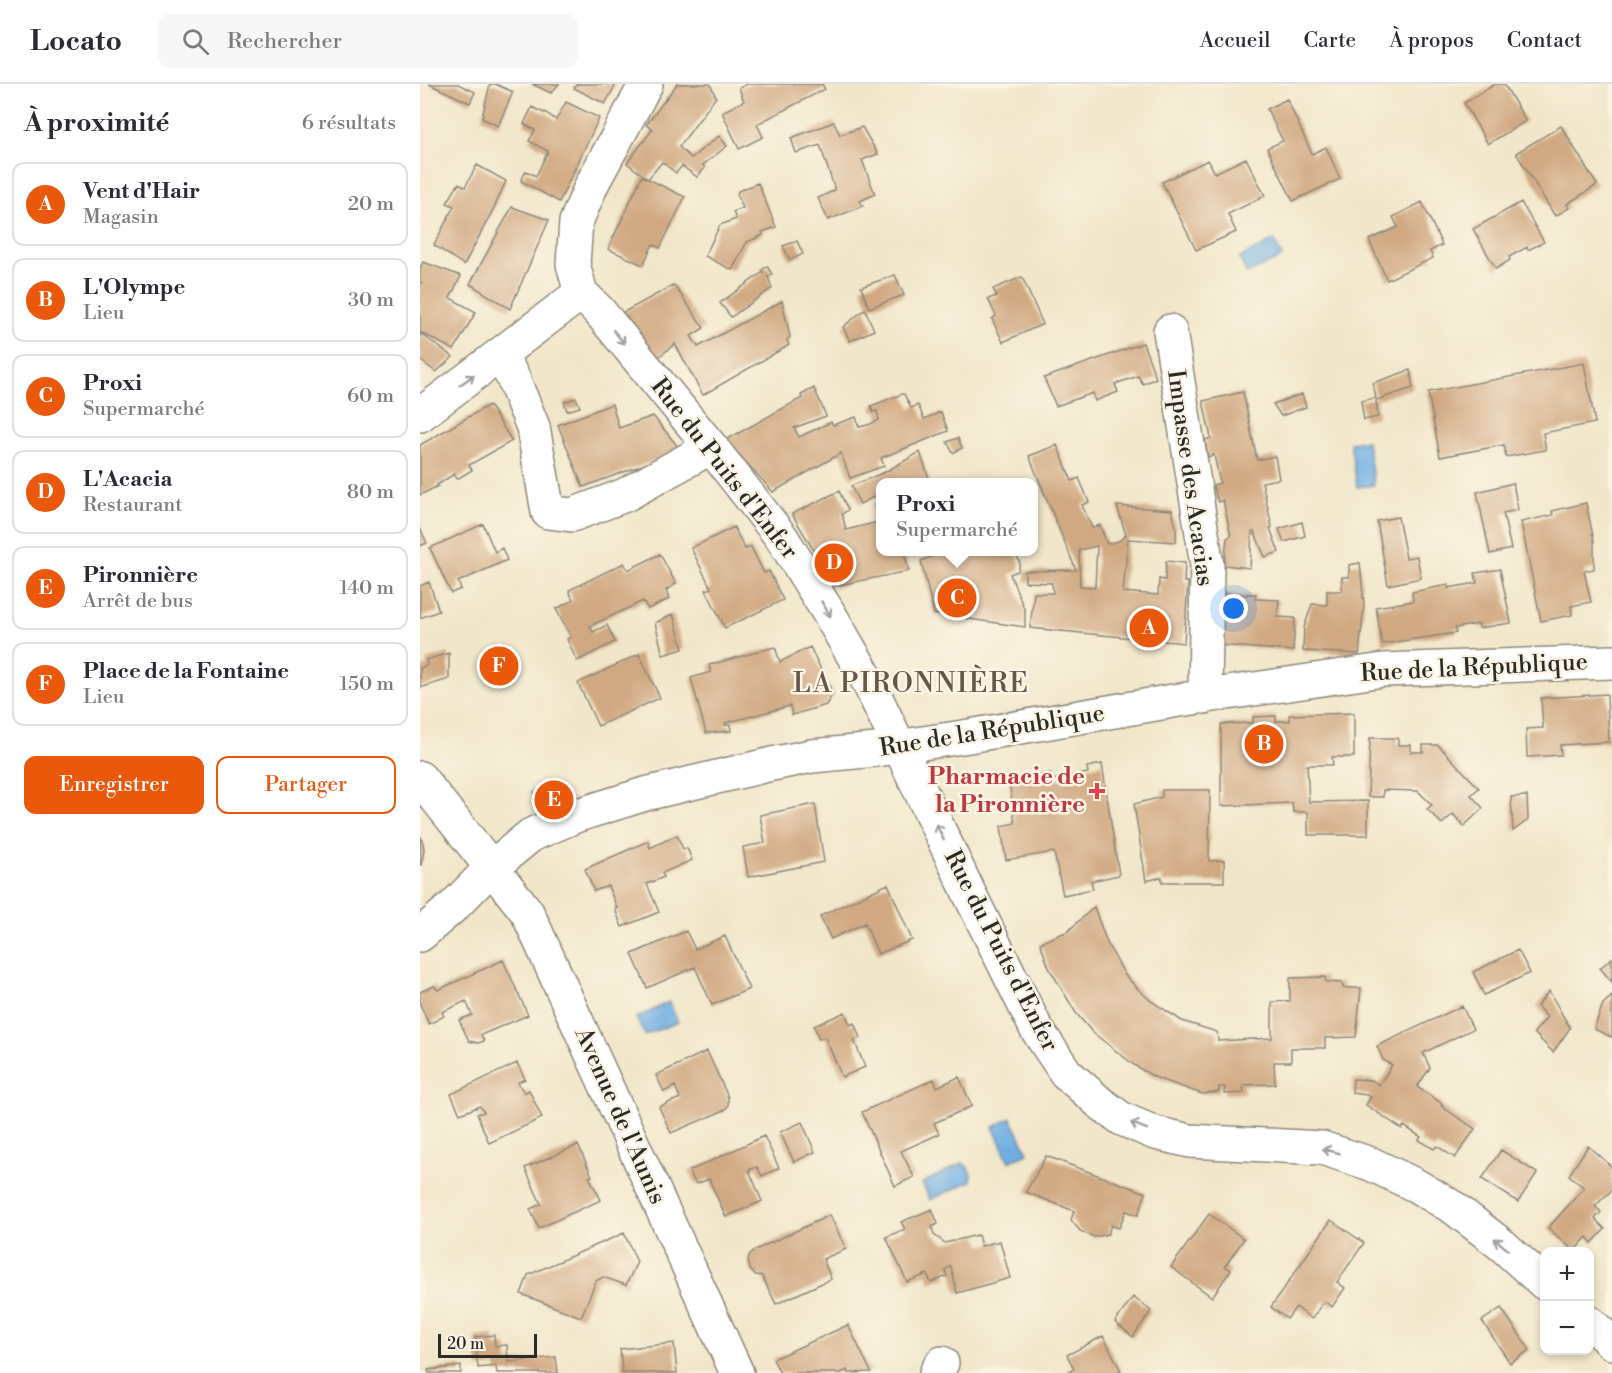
<!DOCTYPE html>
<html lang="fr">
<meta charset="utf-8">
<style>
:root{--surface:#fff;--page:#f7f7f7;--text:#2b2b33;--muted:#7c7c81;--line:#e1e1e2;--accent:#ea580c}
body{margin:0;font-family:"Libre Bodoni",serif;background:var(--page);color:var(--text)}
.controls{position:absolute;right:18px;bottom:18px;display:grid;overflow:hidden;border-radius:12px;box-shadow:0 3px 9px #0003}
.controls button{width:54px;height:54px;display:grid;place-items:center;padding:0;border:0;border-bottom:2px solid var(--line);background:var(--surface);color:var(--text);font:30px sans-serif}
.scale{position:absolute;left:18px;bottom:15px;width:99px;box-sizing:border-box;padding-left:6px;border:3px solid #2b2b2b;border-top:0;font-size:16px;line-height:21px;white-space:nowrap;color:#2b2b2b;-webkit-text-stroke:4px #fcf5e5;paint-order:stroke}
.you{position:absolute;left:814px;top:525px;width:21px;height:21px;margin:-15px;border:4px solid #fff;border-radius:50%;background:#1a73e8;box-shadow:0 0 0 9px #1a73e833}
.badge{display:grid;place-items:center;width:39px;height:39px;border-radius:50%;background:var(--accent);color:#fff;font-size:20px;font-weight:700}
.pin{position:absolute;translate:-50% -50%;border:3px solid #fff;box-shadow:0 2px 6px #0006}
.popup{position:absolute;left:456px;top:394px;width:162px;height:78px;box-sizing:border-box;display:grid;place-content:center;border-radius:12px;background:var(--surface);filter:drop-shadow(0 2px 4px #0005);font-size:20px;white-space:nowrap;color:var(--muted)}
.popup b{font-size:22px;color:var(--text)}
.popup::after{content:'';position:absolute;left:50%;top:100%;margin-left:-12px;border:12px solid transparent;border-top-color:var(--surface)}
.list{margin:0;padding:0;list-style:none}
h2{display:flex;justify-content:space-between;align-items:center;height:78px;margin:0;padding:0 24px;font-size:26px}
h2 small{font-size:20px;font-weight:400;color:var(--muted)}
.list li{display:grid;grid-template-columns:39px 1fr auto;gap:18px;align-items:center;box-sizing:border-box;height:84px;margin:0 12px 12px;padding:0 12px;border:2px solid var(--line);border-radius:12px}
.list b{display:block;font-size:22px;white-space:nowrap}
.list p{margin:0;font-size:20px;white-space:nowrap;color:var(--muted)}
.list em{font-size:20px;font-style:normal;color:var(--muted)}
.actions{display:flex;gap:12px;padding:18px 24px}
.actions a{flex:1;padding:14px 0;border:2px solid var(--accent);border-radius:12px;text-align:center;font-size:21px;color:var(--accent)}
.actions .main{background:var(--accent);color:#fff}
.icon{flex:none;width:33px;height:33px;fill:none;stroke:currentColor;stroke-width:2;stroke-linecap:round;stroke-linejoin:round}
.map{position:relative;flex:none;width:1192px;height:1289px;overflow:hidden}
header{display:flex;align-items:center;gap:36px;box-sizing:border-box;height:84px;padding:0 30px;background:var(--surface);border-bottom:2px solid var(--line)}
header strong{font-size:28px}
nav{display:flex;gap:33px;margin-inline-start:auto;font-size:21px}
.search{width:420px;height:54px;background:var(--page);display:flex;align-items:center;gap:15px;box-sizing:border-box;padding:0 21px;border-radius:12px;color:var(--muted);font-size:22px}
main{display:flex}
aside{flex:1;background:var(--surface)}
.map>svg:first-child{display:block}
.water{fill:#70aee2;stroke:#4e6c86;stroke-width:1.5}
.building{fill:#d0a881;fill-rule:evenodd}
.lines{fill:none;stroke-linecap:round;stroke-linejoin:round}
.minor-casing{stroke:#8e887a;stroke-width:36}
.minor{stroke:#fff;stroke-width:33}
.oneway{stroke:#a0a0a0}
.health-dot{fill:#e0444e;stroke:#fcf5e5;stroke-width:2}
.labels{text-anchor:middle;dominant-baseline:central;stroke-width:5;stroke-linejoin:round;paint-order:stroke}
.street-label{font-size:24px;fill:#2b2b2b;stroke:#fcf5e5}
.health-label{font-size:24px;font-weight:bold;fill:#be3a42;stroke:#fcf5e5;text-anchor:end}
.quarter-label{font-size:27px;letter-spacing:1.5px;fill:#655749;stroke:#fcf5e5}
</style>
<header>
<strong>Locato</strong>
<div class="search"><svg class="icon" aria-label="search" viewBox="0 0 24 24"><circle cx="10" cy="10" r="6"/><path d="M15 15l6 6"/></svg>Rechercher</div>
<nav><a>Accueil</a><a>Carte</a><a>À propos</a><a>Contact</a></nav>
</header>
<main>
<aside>
<h2>À proximité<small>6 résultats</small></h2>
<ul class="list">
<li><span class="badge">A</span><div><b>Vent d'Hair</b><p>Magasin</p></div><em>20 m</em></li>
<li><span class="badge">B</span><div><b>L'Olympe</b><p>Lieu</p></div><em>30 m</em></li>
<li><span class="badge">C</span><div><b>Proxi</b><p>Supermarché</p></div><em>60 m</em></li>
<li><span class="badge">D</span><div><b>L'Acacia</b><p>Restaurant</p></div><em>80 m</em></li>
<li><span class="badge">E</span><div><b>Pironnière</b><p>Arrêt de bus</p></div><em>140 m</em></li>
<li><span class="badge">F</span><div><b>Place de la Fontaine</b><p>Lieu</p></div><em>150 m</em></li>
</ul>
<div class="actions"><a class="main">Enregistrer</a><a>Partager</a></div>
</aside>
<div class="map">
<svg width="1192" height="1289" viewBox="0 0 1192 1289">
<rect width="100%" height="100%" fill="#fcf5e5"/>
<filter id="ink" filterUnits="userSpaceOnUse"><feTurbulence type="fractalNoise" baseFrequency=".0167" numOctaves="2"/><feDisplacementMap in="SourceGraphic" scale="12" xChannelSelector="R" yChannelSelector="G"/><feConvolveMatrix kernelMatrix="1 2 1 2 8 2 1 2 1" color-interpolation-filters="sRGB"/></filter>
<filter id="wash" filterUnits="userSpaceOnUse"><feTurbulence type="fractalNoise" baseFrequency=".008" numOctaves="4" result="noise"/><feDisplacementMap in="SourceGraphic" scale="24" xChannelSelector="R" yChannelSelector="G"/><feGaussianBlur stdDeviation="1.35" result="paint"/><feColorMatrix in="noise" values="0 0 0 0 0 0 0 0 0 0 0 0 0 0 0 0 0 1.4 0 .05"/><feComposite in="paint" operator="in"/></filter>
<g filter="url(#wash)">
<rect width="100%" height="100%" fill="#f1e6c9"/>
<path class="water" d="M854,156l8,17 -35,17 -8,-16z
M947,357l7,44 -17,2 -7,-44z
M249,918l9,20 -33,13 -9,-17z
M591,1034l17,35 -19,9 -16,-35z
M543,1079c7,6 9,10 8,18l-41,19 -8,-17z"/>
<g id="blocks">
<path class="building" d="M9,0h29l17,8 -5,11z
M70,0h5l18,8 -15,34 -16,-8z
M112,0h27l-8,9z
M157,0h39l-11,20 -31,-16z
M257,0h33l6,13 -37,50 12,11 28,-22 8,10 -24,19 2,3 -8,9 -15,-11 -6,7 -14,-11 -14,17 -21,-16 26,-34 -7,-4z
M327,0h75l3,5 -68,35 6,13 -24,12 -17,-37 22,-11 -5,-13z
M1075,0h9l22,37 -38,23 -24,-41z
M867,15l25,55 14,-7 14,32 -47,22 -26,-53 16,-7 -16,-32z
M146,18l33,16 -40,84 -38,-21 5,-10 10,5 12,-25 -19,-10 6,-11 -11,-6 8,-17 12,6 1,-1 11,8z
M414,38l6,13 22,-8 16,27 -16,6 13,34 -15,7 3,5 -35,14 -10,-22 17,-8 -15,-45 -24,8 -5,-15z
M1141,42l36,59 -30,19 2,4 -14,8 -39,-63z
M826,74l19,38 -37,18 8,18 -40,18 -34,-68 46,-22 7,13z
M57,81l29,16 -11,25 -31,59 -30,-20 20,-39 -7,-3 12,-20 6,4z
M222,92l43,21 -25,51 -7,-4 -10,21 -35,-16z
M338,99l18,44 -14,5 1,3 -16,7 -15,28 -27,-14 15,-31 16,-6 -3,-7 10,-4 -6,-14 1,-3z
M1002,118l20,43 -12,6 3,7 -46,22 -18,-40 29,-13 -5,-10z
M1101,118l23,40 -16,8 -1,-3 -18,10 1,3 -14,9 -23,-40z
M92,123l37,13 -39,89 -40,-25z
M377,157l6,13 -13,6 -7,-14z
M3,178l38,14 -11,22 26,14 -22,38 -34,-18v-44l2,-5 -2,-1v-13z
M347,182l5,8 -4,3 4,11 -41,29 -11,-14 43,-31 -1,-2z
M475,191l9,20 -35,13 -8,-21z
M602,193l21,47 -40,18 -11,-23 4,-3 -8,-17 9,-3 -4,-7z
M254,201l30,43 -13,8 7,11 84,-46 8,36 -3,3 2,5 -86,50 -28,-51 -20,16 -33,-47z
M445,225l9,21 -24,11 -7,-14z
M0,249l33,24 -17,15 -16,-12z
M723,259l13,35 -13,6 -5,-8 -23,8 3,8 -23,9 -2,-8 -37,13 -12,-28z
M1164,279l11,60 -52,10 3,17 -40,7 -2,-12 -64,12 -12,-65z
M990,286l3,18 -37,12 2,17 -14,3 -3,-19 15,-3 -3,-15z
M394,304l12,28 -32,12 5,9 30,-14 2,-1 2,3 23,-8 3,10 9,-2 11,-5 -2,-9 -4,1 -2,-6 31,-12h2l7,14 7,-3 6,14 17,-7 7,19 -67,27 3,8 -34,12 -9,-25 -68,39 -47,-52 76,-42 -1,-3z
M823,308l14,68 18,-4 4,23 -17,3 10,45 -2,1 9,24 -14,5 -11,-26 -2,1 -2,36 -26,-3 3,-27 4,-2 -8,-36 -5,2 -5,-17 7,-2 -6,-28 -6,2 -3,-17 6,-2 -8,-37z
M882,310l4,13 -25,9 -8,-12z
M156,314l4,9 -13,4 -3,-9z
M192,320l7,24 34,-12 26,32 -1,4 -95,35 -25,-62z
M69,321l23,36 -43,24 3,5 -15,9 -3,-5 -17,11 1,1 -18,9v-50z
M538,354l4,10 -9,5 -6,-11z
M637,361l15,36 7,-3 10,24 -7,3 10,23 8,-3 7,19 12,-3 7,-6 -9,-29 55,4 4,17v15l-48,-3 -5,53 35,3 1,-16 6,1 1,-19 19,2 -1,19h4l-4,61 -154,-15 4,-35h19l-1,-10 -27,-1v-11l51,-1 -47,-114zM677,462l-2,41 -15,-1 -1,-36z
M500,368l10,30h-50v3l-3,2 3,7 -20,10 -9,-18 34,-14z
M1093,399l5,27 -15,3 8,36 -21,5 -13,-62z
M419,407l9,19 -6,4 4,16 32,-8 -4,-17 6,-3v50h24l5,19 -74,15 -43,-72z
M1166,419l8,38v28l-10,2 7,31 -20,4 1,9 -31,6 -20,-99 32,-7 -1,-4z
M978,433l8,41 11,-2 4,22 -33,7 -11,-64z
M882,438l3,14 -21,6 -5,-13z
M63,440l12,28 7,-4 5,12 -49,22 3,7 -10,4 -21,-45z
M314,443l11,22 6,-2 13,26 5,-2 14,29 -58,28 -19,-38 5,-2 -20,-40z
M0,444l7,15 -7,3z
M520,468h75l5,11 -2,8 -8,3 15,37v16l-91,-13 -13,-53 20,-8z
M240,470l16,30 -10,6 3,9 -21,10 -5,-8 -53,25 3,6 14,-7 8,17 -38,19 -10,-22 4,-2 -15,-28 17,-9 -4,-10 55,-27 4,7z
M940,479l4,42 -5,49 -56,-3 1,-23 8,-24 15,1v-14h15v-14h7v-12z
M1080,485l11,54 -32,5v-4l-24,4 1,5 -74,11 -6,-37 37,-6 -1,-9 36,-7v3l29,-5 -2,-10z
M9,498l10,29 -19,7v-32z
M802,509l25,2v-1h9l-1,5 24,1 -2,17 18,1 -2,33 -75,-6z
M253,530l10,35 -20,6 -8,-32z
M355,563l5,15 30,-15 23,47 -7,11 -34,10 -2,-9 -65,17v2h5l1,6 -25,2 -15,-55 20,-6 -2,-7z
M29,569v26l-29,9v-20l7,-3 -1,-5z
M219,570l21,44 -62,28 -20,-43z
M1187,610l2,48 -49,3 1,10 -34,2 -1,-28 17,-1 -2,-30z
M934,629v44h-22l1,8h-26l2,37 59,-1v34h-60v-23h-15l-1,-9 -71,3v-82l32,-1v-6l23,-1v5h14l-1,-6z
M950,654h28v7h13v7h12v-7h15l41,43 -8,7 12,13 -19,18 -11,-12 -11,10 -15,-15 5,-4 -14,-14 -35,-1v7h-15z
M682,680l17,111 -28,6 2,8 -30,6 -9,-43 -48,8 -5,-34 14,-3 -6,-42 41,-8 2,7 36,-7 -1,-6z
M133,700l3,10 -18,7 -4,-9z
M742,706h48l-1,71 15,-1v22h-62v-5l-16,4 -12,-77 28,-7z
M1107,712l1,24 -15,11 -2,-34z
M395,720l9,58 -76,15 -5,-30 22,-4 -5,-28z
M257,751l6,14 4,-1 5,12 -30,13 2,4 -17,7 12,28 -37,15 -7,-18 2,-1 -9,-22 -14,5 -9,-22 63,-28 2,7z
M0,752l3,7 1,7 -3,15h-1z
M468,800l24,56 -34,14 -13,-31 -34,16 -11,-23z
M674,823l13,36 18,32 12,13 14,13 31,20 35,11 1,9 54,-3v-36l18,-1v-23l35,-1 1,5 16,1 1,5h18l-5,49 -31,1v10h-34v14h-17l1,22 -32,1 1,8 -20,1 1,-7h-6v5l-17,2 -48,-17 -20,-12 -42,-33 -16,-19 -27,-45 -9,-25 28,-12z
M266,847l9,18 30,-13 24,53 -37,16 -17,-38 -48,21 -15,-34z
M1098,866l12,23 -46,22 -11,-23z
M1192,874v24l-12,-14z
M83,876l25,55 -47,20 3,6 -6,2 -9,-2 -10,-21 13,-5 -6,-14 -24,11 2,4 -15,8 -9,-20v-12l14,-6 4,4z
M1129,907l21,37 -17,24 -19,-19 13,-16 -10,-11z
M1192,912v41l-18,-8 9,-25z
M1042,922l11,23 -50,24 7,15 -13,19 26,17 -2,2 34,23 -20,29 -18,-12 -3,3 -15,-9 2,-3 -17,-11 -2,3 -36,-24 5,-8 -4,-2 -15,-2 1,-14 19,1 7,5 13,-20 -9,-5 -6,-14z
M425,928l5,13 4,-2 6,15 -6,2 11,27 -23,10 -17,-40 -6,2 -5,-13z
M287,967l21,46v9l-3,4 -54,23 -12,-26 21,-9 -5,-12 -11,6 -8,-17z
M97,979l8,16 -7,3 6,11 5,-3 13,28 -53,25 -12,-29 7,-2 -4,-6 -20,8 -9,-20z
M539,993l13,29 -38,17 5,11 -38,17 13,26 -19,9 -33,-74 72,-33 3,8z
M382,1038l13,30 -21,10 -14,-30z
M344,1052l15,32 -17,8 -5,-9 -8,3 13,31 -36,16 -17,-38 -13,5 -7,-13z
M158,1061l14,31 -3,1 12,23 -62,28 -9,-19 11,-5 -16,-36z
M1168,1062l24,21v23l-17,16 6,6 -6,7 10,10 -13,14 -5,-6 -13,14 -26,-23 36,-40 -15,-13z
M1081,1066l36,23 -19,29 -36,-23z
M626,1072l100,37 -8,22 -12,-4 -7,17 -8,-3 -3,9 -14,3 -14,-6 -9,-11 3,-9 -48,-19z
M512,1125l6,15 -6,3 2,8 11,8 33,-8 3,11 19,-5 10,37 -53,15 -6,-27 -6,4 2,6 -16,7 -4,-9 -20,8 -21,-45 19,-8 -4,-7z
M789,1130l35,25 -19,27 6,4 -19,27 -41,-30z
M410,1131l16,34 -23,10 8,20 -55,25 -14,-28 -6,-1 -6,-5 -2,-10 2,-6 5,-4z
M911,1136l33,23 -27,39 8,6 -13,19 -8,-6 -12,18 -16,-12 -9,12 -16,-12z
M204,1149l13,29 -11,23 -23,-8 -7,4 -15,36 -60,-23 7,-19z
M713,1213l18,14 -18,26 -18,-15z
M1081,1224l29,42 -20,13 -28,-42z
M428,1241l23,47 -23,1 -1,-3 -6,3h-61l-7,-14z
M74,1251l1,11 12,-1 1,17 48,-5 2,16h-61l-1,-7 -18,2 -3,-31z
M683,1252l18,35 -4,2h-51l8,-4 -7,-14z
M254,1259l3,30h-55l-2,-24z
M41,1282v7h-32l-1,-3z"/>
</g>
</g>
<g filter="url(#ink)">
<use href="#blocks" fill-opacity="0" stroke="#8e887a" stroke-width="1.5"/>
<g class="lines">
<defs>
<path id="minor" d="M226,0l-54,100 -16,38 -3,42 8,29 18,18 112,136 71,91 48,77 38,66 104,218 64,129 30,45 34,30 22,16 33,14 35,8 132,7 49,16 44,21 39,23 48,37 42,38
M750,247l37,234 -2,132
M81,271l12,23 20,49 15,85 24,3 53,-20 86,-48
M0,331l161,-122
M0,694l107,134 210,461
M0,851l35,-30 36,-37 40,-33 47,-20 67,-21 127,-30 40,-8 64,-6 87,-13 210,-36 210,-31 229,-8
M1170,1239l22,20
M516,1289l6,-10"/>
</defs>
<use href="#minor" class="minor-casing"/>
<use href="#minor" class="minor"/>
</g>
<defs><path id="oneway-shaft" d="M-6 0H5M1.5-3L5.5 0L1.5 3" fill="none" stroke-width="1.6" stroke-linecap="round" stroke-linejoin="round" transform="scale(1.5)"/></defs>
<g class="oneway">
<use href="#oneway-shaft" transform="translate(199 253) rotate(50)"/>
<use href="#oneway-shaft" transform="translate(47 296) rotate(-36)"/>
<use href="#oneway-shaft" transform="translate(406 525) rotate(59)"/>
<use href="#oneway-shaft" transform="translate(520 748) rotate(-115)"/>
<use href="#oneway-shaft" transform="translate(719 1042) rotate(-158)"/>
<use href="#oneway-shaft" transform="translate(911 1067) rotate(-165)"/>
<use href="#oneway-shaft" transform="translate(1081 1160) rotate(-141)"/>
</g>
</g>
<path class="health-dot" d="M674 698h6v6h6v6h-6v6h-6v-6h-6v-6h6z"/>
<g class="labels">
<g class="street-label">
<text transform="translate(304 385) rotate(52)">Rue du Puits d'Enfer</text>
<text transform="translate(770 394) rotate(82)">Impasse des Acacias</text>
<text transform="translate(1054 584) rotate(-3)">Rue de la République</text>
<text transform="translate(572 647) rotate(-9)">Rue de la République</text>
<text transform="translate(581 867) rotate(63)">Rue du Puits d'Enfer</text>
<text transform="translate(200 1032) rotate(66)">Avenue de l'Aunis</text>
</g>
<g class="health-label">
<text x="665" y="693">Pharmacie de<tspan x="665" dy="28">la Pironnière</tspan></text>
</g>
<g class="quarter-label">
<text x="491" y="600">LA PIRONNIÈRE</text>
</g>
</g>
</svg>
<div class="controls">
<button>+</button>
<button>−</button>
</div>
<div class="scale">20 m</div>
<div class="you"></div>
<div class="pin badge" style="left:729px;top:544px">A</div>
<div class="pin badge" style="left:844px;top:660px">B</div>
<div class="pin badge" style="left:537px;top:514px">C</div>
<div class="popup"><b>Proxi</b>Supermarché</div>
<div class="pin badge" style="left:414px;top:479px">D</div>
<div class="pin badge" style="left:134px;top:716px">E</div>
<div class="pin badge" style="left:79px;top:582px">F</div>
</div>
</main>
